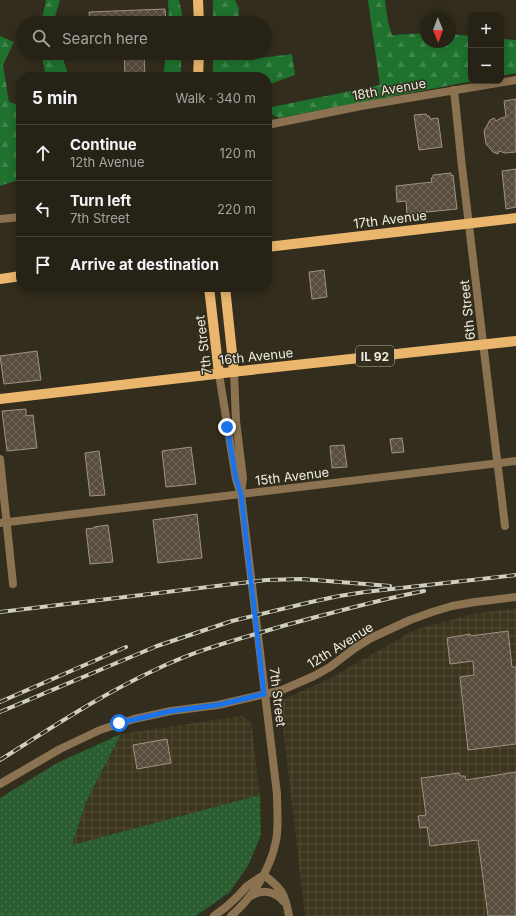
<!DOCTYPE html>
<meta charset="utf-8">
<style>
:root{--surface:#262215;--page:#2e2a1e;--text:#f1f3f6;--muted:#a4a4a0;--line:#423f34}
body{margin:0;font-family:Inter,sans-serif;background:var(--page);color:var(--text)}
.controls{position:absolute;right:12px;top:12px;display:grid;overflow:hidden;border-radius:8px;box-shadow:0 2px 10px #0003}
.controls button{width:36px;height:36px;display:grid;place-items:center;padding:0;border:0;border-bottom:1px solid var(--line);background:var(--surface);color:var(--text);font:20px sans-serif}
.compass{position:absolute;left:420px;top:12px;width:36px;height:36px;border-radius:50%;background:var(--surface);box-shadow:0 2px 10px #0003;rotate:179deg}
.stop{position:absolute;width:12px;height:12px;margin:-9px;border:3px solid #1a73e8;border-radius:50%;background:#fff}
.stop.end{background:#1a73e8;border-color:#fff;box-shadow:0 1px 4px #0008}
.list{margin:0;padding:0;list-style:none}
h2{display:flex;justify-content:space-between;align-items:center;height:52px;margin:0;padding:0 16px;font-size:17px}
h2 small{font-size:13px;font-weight:400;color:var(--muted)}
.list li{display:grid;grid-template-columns:26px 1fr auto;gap:12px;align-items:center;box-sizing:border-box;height:56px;padding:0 16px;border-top:1px solid var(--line)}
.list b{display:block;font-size:15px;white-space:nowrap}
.list p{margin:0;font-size:13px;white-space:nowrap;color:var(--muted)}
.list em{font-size:13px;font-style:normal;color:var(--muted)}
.icon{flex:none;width:22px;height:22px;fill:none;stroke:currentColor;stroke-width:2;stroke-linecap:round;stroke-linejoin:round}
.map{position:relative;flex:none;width:516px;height:916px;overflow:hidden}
.search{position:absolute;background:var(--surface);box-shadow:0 2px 10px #0003;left:16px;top:16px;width:256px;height:44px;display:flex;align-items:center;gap:10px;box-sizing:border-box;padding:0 14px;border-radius:22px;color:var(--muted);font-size:15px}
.panel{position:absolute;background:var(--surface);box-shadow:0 2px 10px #0003;left:16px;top:72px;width:256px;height:220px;border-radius:16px}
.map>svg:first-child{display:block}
.industrial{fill:url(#industrial-grid)}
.forest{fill:url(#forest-firs)}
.park{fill:url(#park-dots)}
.building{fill:url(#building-cross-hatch);stroke:#a19382}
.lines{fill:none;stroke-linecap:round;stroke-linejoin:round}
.minor{stroke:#8b7250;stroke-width:8}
.major{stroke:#eab66d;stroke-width:10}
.rail-casing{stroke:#d0cdc2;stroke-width:4}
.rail{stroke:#322d1c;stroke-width:2.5;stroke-dasharray:8;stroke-linecap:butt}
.route{stroke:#1a73e8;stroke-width:5}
.labels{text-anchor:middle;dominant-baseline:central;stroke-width:3;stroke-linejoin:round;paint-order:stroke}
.shield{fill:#322d1c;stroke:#b6b2a6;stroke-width:1}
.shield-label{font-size:12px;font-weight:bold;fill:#eeebe1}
.street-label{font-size:13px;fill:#eeebe1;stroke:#322d1c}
</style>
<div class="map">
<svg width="516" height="916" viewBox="0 0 516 916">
<defs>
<pattern id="industrial-grid" width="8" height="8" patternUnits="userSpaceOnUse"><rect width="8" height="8" fill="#3d361f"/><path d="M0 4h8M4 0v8" fill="none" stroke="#504a34"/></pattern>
<pattern id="forest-firs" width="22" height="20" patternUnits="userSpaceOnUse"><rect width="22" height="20" fill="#1f712e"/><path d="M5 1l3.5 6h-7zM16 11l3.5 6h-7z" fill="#40854c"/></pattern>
<pattern id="park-dots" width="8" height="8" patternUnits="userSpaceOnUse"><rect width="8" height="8" fill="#2a5e31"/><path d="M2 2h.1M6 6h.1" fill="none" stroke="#49754f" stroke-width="1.8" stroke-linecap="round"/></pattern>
<pattern id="building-cross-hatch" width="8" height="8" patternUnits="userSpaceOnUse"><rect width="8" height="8" fill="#584c3d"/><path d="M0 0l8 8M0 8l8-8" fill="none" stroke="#706659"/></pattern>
</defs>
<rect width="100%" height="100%" fill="#322d1c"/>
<path class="industrial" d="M516,608v308h-211l-25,-215 49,-22 86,-49 57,-16z
M242,716l9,6 9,73 -188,50 14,-43 35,-68z"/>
<path class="forest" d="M46,0h14l-7,23h-12z
M168,0h11l3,13 -1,10h-12z
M213,0h22l4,9 -1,14h-25z
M368,0h17l3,22 4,13 34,-2v9h24v-8l21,2v45h2l-194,37 -12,-6v-4l113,-23z
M0,36l14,6 -11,23 6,37 12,4v73l-21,7z
M501,39l15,1v33l-15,3z
M41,53h20l8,24h-23z
M166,53h15v24h-18z
M213,53h32l7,6 40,-5 3,21 -28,10v-8h-54z"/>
<path class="park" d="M121,734l-35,68 -14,43 188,-50 1,40 -12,29 -19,28 -34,24h-196v-118l57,-35z"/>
<path class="building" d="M165,9l1,14h-76l-1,-11z
M124,53h20l1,24h-20z
M516,99v53l-11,1 -6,-2 -1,3 -5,-2 -7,-8 -2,-13 6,-11 4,-2 2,3 5,-3 5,-1 -2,-16z
M426,114l1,2h2l1,3 8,-1 4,29 -23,3 -5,-35z
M516,169v38l-10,2 -4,-38z
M451,173v3l2,-1 4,34 -50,5 -1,-13 -9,1 -1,-16 36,-4 -1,-4h2v-3z
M324,270l3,27 -15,2 -3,-27z
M37,351l4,29 -37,4 -4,-28z
M26,409v7l7,-1 4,33 -30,3 -5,-40z
M402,438l2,14 -12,1 -2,-14z
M344,445l3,22 -15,1 -2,-22z
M191,447l5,37 -30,3 -4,-36z
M99,451l6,44 -15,1 -5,-43z
M197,514l5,44 -44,5 -5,-43z
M108,525l5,37 -23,2 -4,-35 8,-1v-1z
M508,631l4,36h4v77l-48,6 -8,-73 14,-2 -1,-14 -23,3 -3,-26 23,-4v2z
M167,739l4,24 -34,6 -4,-24z
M516,772v144h-28l-10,-76 -48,6 -3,-19 -7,1 -2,-12 8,-1 -5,-37 38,-5 1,3h5l1,4z"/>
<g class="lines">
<path class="minor" d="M454,90l8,77 43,359
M267,125l94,-19 155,-26
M0,219l21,-2
M219,374l17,105 4,13
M0,459l13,125
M0,523l516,-62
M0,784l60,-35 40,-19 34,-11 37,-8 47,-6 64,-15 32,-14 16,-9 25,-19 16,-10 39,-18 22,-8 20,-6 23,-4 41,-5
M264,875c18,14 21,18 25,41
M251,896c11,-7 24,-5 32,5
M214,916l12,-9 12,-11 9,-10 15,-10
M231,916c22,-19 39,-46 45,-75 3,-15 1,-32 1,-47l-36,-300 2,-16 -7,-57 -2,-49"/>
<path class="major" d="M198,0l1,23
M198,77l1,-24
M267,247l249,-29
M0,279l21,-3
M209,287l10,87
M225,287l9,85
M0,399l241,-28 275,-30"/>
<defs>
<path id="rail" d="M0,612l266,-32 36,-1 88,7
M0,702l126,-55
M0,712l157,-66 75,-25 79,-19 28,-6 26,-4 151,-17
M0,760c51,-32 102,-66 157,-91 41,-20 86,-31 129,-44 46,-12 91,-25 138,-34"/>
</defs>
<use href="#rail" class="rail-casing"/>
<use href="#rail" class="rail"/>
</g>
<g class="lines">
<path class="route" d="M119,723l52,-12 47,-6 46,-11 -23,-200 -5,-15 -9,-52"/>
</g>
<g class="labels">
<rect class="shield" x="356" y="346" width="38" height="20" rx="3"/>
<g class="shield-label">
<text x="375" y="356">IL 92</text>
</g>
<g class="street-label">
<text transform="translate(389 89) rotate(-10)">18th Avenue</text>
<text transform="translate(390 219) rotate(-7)">17th Avenue</text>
<text transform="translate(467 310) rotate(-96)">6th Street</text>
<text transform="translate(203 345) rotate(-97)">7th Street</text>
<text transform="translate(256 356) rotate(-6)">16th Avenue</text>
<text transform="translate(292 476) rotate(-7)">15th Avenue</text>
<text transform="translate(340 645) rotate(-32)">12th Avenue</text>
<text transform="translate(278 697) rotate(83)">7th Street</text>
</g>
</g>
</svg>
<div class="controls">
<button>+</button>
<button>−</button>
</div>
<svg class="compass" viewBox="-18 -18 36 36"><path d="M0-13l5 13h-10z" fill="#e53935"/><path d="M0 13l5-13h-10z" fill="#a4a4a0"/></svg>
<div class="stop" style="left:119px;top:723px"></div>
<div class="stop end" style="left:227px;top:427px"></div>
<div class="search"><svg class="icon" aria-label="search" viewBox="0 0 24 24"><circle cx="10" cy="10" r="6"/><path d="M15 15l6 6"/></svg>Search here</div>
<section class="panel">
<h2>5 min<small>Walk · 340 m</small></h2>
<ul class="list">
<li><svg class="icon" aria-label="ahead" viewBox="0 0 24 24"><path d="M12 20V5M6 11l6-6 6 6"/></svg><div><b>Continue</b><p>12th Avenue</p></div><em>120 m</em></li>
<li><svg class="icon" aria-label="left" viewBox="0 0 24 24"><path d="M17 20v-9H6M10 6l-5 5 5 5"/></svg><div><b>Turn left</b><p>7th Street</p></div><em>220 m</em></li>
<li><svg class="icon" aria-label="arrive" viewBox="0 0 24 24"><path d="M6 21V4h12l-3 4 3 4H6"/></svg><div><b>Arrive at destination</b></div></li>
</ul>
</section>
</div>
